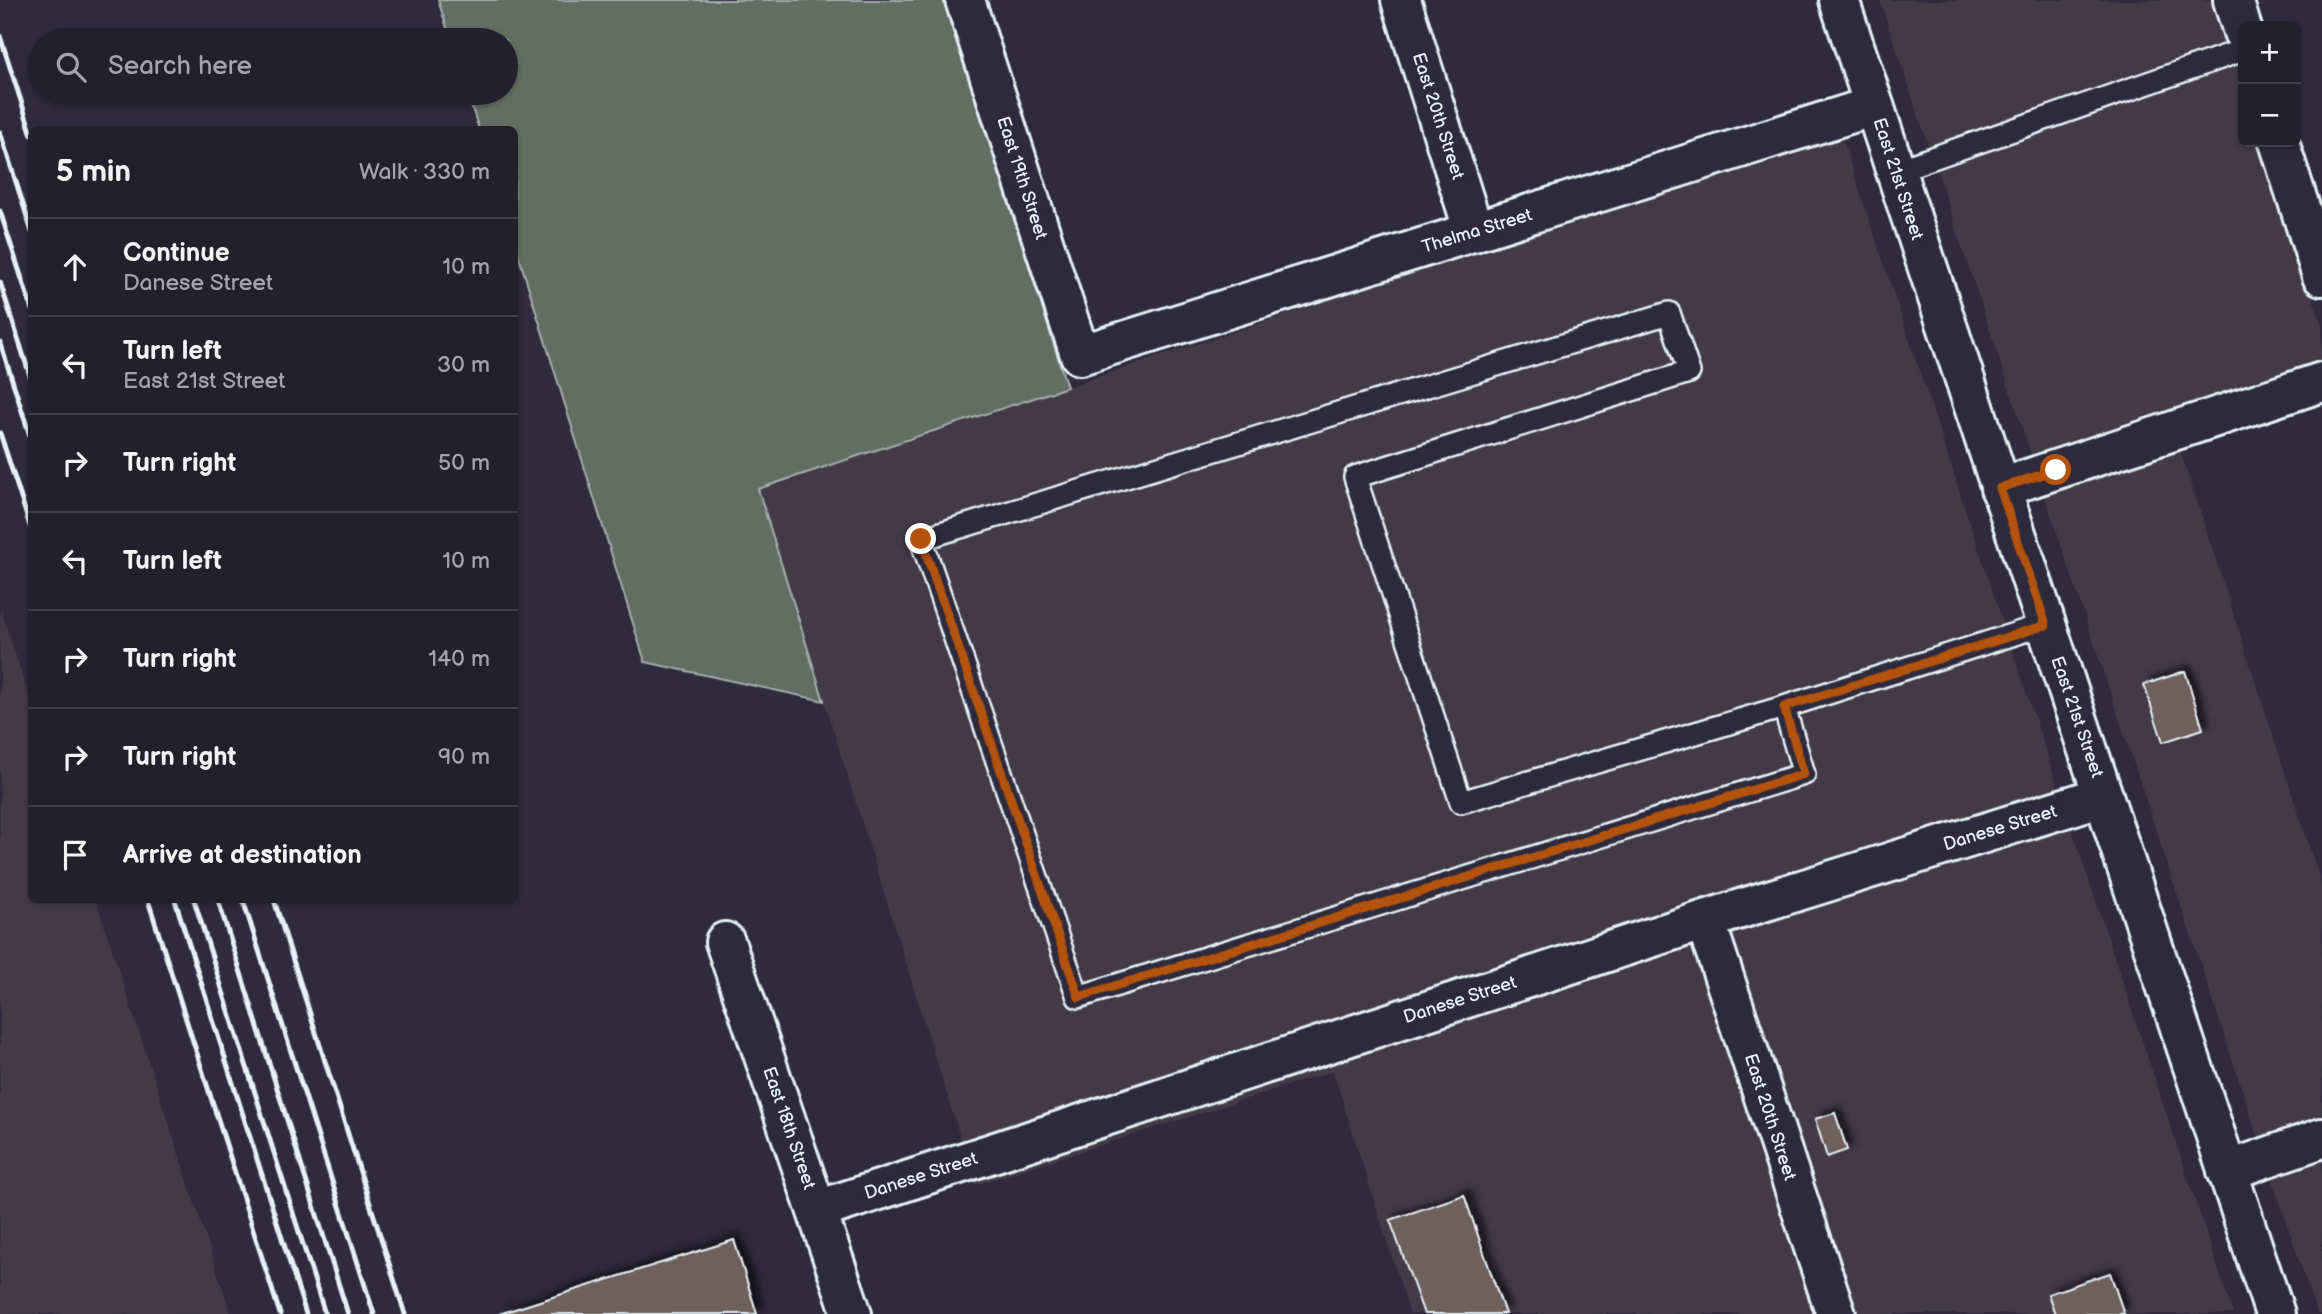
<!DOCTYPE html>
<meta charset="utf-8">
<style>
:root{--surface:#23202e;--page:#2b2836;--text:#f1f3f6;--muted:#a3a3aa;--line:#403e4a}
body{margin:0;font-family:"Balsamiq Sans",sans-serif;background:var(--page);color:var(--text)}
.controls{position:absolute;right:21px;top:21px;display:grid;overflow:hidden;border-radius:10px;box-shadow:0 2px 5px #0004}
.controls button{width:63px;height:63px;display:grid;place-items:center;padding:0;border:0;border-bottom:2px solid var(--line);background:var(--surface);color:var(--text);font:35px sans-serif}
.stop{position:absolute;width:21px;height:21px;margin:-16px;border:5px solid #b45309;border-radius:50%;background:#fff}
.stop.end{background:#b45309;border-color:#fff;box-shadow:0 2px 7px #0008}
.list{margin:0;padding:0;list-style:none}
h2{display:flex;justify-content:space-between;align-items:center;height:91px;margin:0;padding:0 28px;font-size:30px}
h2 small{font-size:23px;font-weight:400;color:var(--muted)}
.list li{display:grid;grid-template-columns:46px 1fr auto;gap:21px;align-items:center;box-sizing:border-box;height:98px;padding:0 28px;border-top:2px solid var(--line)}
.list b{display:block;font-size:26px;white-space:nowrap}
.list p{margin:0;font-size:23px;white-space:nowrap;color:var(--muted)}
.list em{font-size:23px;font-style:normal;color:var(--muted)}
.icon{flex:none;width:38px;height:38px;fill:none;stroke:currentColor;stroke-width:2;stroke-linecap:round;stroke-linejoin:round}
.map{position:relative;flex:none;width:2322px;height:1314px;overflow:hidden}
.search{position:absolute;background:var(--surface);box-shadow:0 2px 5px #0004;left:28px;top:28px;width:490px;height:77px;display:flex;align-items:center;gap:18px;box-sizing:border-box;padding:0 24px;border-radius:38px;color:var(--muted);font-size:26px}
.panel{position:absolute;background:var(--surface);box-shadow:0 2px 5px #0004;left:28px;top:126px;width:490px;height:777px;border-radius:10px}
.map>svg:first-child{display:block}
.built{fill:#423a46}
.green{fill:#606e64;stroke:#a4b0ae;stroke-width:2}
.building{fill:#6e615c;stroke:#e8f1f8;stroke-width:2;filter:url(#shadow)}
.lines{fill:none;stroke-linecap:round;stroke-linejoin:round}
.service-casing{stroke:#e8f1f8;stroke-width:26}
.minor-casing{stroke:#e8f1f8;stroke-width:44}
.secondary-casing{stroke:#e8f1f8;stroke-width:44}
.service{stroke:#2f2a3d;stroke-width:21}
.minor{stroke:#2f2a3d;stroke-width:38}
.secondary{stroke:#2f2a3d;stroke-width:38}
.rail{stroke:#e8f1f8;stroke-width:5}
.route{stroke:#b45309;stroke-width:9}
.labels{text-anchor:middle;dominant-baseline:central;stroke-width:6;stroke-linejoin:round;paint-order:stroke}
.street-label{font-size:18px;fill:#e8f1f8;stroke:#2f2a3d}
</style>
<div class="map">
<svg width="2322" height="1314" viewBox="0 0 2322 1314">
<defs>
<filter id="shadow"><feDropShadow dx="6" dy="-6" stdDeviation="3.5" flood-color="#0009"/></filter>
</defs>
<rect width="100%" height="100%" fill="#2f2a3d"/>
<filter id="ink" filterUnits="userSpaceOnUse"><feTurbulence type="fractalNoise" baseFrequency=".0143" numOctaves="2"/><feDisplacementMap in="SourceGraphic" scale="14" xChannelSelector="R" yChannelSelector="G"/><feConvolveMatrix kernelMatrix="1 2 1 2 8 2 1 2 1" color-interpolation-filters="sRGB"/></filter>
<g filter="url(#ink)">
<path class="built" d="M1880,0h336l27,83v59h19l60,184v34l-154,53 154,473v428h-5l-49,-147z
M1840,132l393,1182h-823l-77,-243 -358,114 -217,-696z
M0,607l31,96 1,197h64l135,414h-231z"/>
<path class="green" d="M438,0h508l121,387 -309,102 66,212 -179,-39 -130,-418 -1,-114 -35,-1 -12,-36h39v-53h-55z"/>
<path class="building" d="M2185,671l18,58 -40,13 -19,-57z
M1835,1113l12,37 -20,7 -12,-38z
M1464,1195l41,119h-81l-34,-94z
M734,1240l23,74h-258z
M2110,1273l14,41h-69l-7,-20z"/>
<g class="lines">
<defs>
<path id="service" d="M1895,171l348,-121
M1784,707l-323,95 -106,-325 334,-105 -20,-59 -748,226 157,458 726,-223 -20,-67 262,-83"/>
<path id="minor" d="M965,0l115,355 794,-249
M1401,0l73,232
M2233,0l10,32
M2279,142l43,134
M2000,488l322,-106
M1705,920l131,394
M725,942l127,372
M2227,1171l95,-33
M818,1210l887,-290 398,-124"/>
<path id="secondary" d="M1839,0l436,1314"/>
</defs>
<use href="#service" class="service-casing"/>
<use href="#minor" class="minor-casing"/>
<use href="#secondary" class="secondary-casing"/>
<use href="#service" class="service"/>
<use href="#minor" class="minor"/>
<use href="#secondary" class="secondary"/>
<path class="rail" d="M0,36l32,99
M0,132l32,100
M0,211l32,99
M0,282l32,100
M0,342l32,100
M0,433l32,99
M148,900l132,414
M175,900l131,414
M194,900l131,414
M218,900l130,414
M243,900l131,414
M274,900l131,414"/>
</g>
</g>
<g class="lines" filter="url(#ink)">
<path class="route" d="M921,539l158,458 725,-223 -20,-67 262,-82 -46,-137 56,-18"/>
</g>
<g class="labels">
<g class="street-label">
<text transform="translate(1438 116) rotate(72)">East 20th Street</text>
<text transform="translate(1022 178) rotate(72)">East 19th Street</text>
<text transform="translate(1898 179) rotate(72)">East 21st Street</text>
<text transform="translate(1477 231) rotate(-17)">Thelma Street</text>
<text transform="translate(2077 717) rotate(71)">East 21st Street</text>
<text transform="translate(2000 828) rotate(-17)">Danese Street</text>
<text transform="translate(1460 1000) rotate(-18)">Danese Street</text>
<text transform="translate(1770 1117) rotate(72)">East 20th Street</text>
<text transform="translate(789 1128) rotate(71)">East 18th Street</text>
<text transform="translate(921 1176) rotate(-18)">Danese Street</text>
</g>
</g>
</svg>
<div class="controls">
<button>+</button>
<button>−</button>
</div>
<div class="stop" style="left:2056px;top:470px"></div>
<div class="stop end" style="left:921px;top:539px"></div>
<div class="search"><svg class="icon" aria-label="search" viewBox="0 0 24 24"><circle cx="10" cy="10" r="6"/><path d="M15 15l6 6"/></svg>Search here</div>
<section class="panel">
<h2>5 min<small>Walk · 330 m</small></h2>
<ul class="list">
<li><svg class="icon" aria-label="ahead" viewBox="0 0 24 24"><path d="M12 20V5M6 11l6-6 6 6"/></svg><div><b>Continue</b><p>Danese Street</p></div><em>10 m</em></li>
<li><svg class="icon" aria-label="left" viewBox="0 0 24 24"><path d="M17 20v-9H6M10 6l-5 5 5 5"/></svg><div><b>Turn left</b><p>East 21st Street</p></div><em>30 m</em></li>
<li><svg class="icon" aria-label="right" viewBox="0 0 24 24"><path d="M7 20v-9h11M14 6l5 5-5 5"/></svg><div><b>Turn right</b></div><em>50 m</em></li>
<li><svg class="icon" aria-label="left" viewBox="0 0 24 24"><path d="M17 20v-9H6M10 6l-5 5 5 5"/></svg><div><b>Turn left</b></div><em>10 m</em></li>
<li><svg class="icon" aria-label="right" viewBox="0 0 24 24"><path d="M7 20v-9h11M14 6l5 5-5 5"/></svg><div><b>Turn right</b></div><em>140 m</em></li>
<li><svg class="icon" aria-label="right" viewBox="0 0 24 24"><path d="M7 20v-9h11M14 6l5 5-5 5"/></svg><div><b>Turn right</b></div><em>90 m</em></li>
<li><svg class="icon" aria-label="arrive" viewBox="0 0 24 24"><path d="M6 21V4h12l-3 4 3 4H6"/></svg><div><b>Arrive at destination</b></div></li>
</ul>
</section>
</div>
